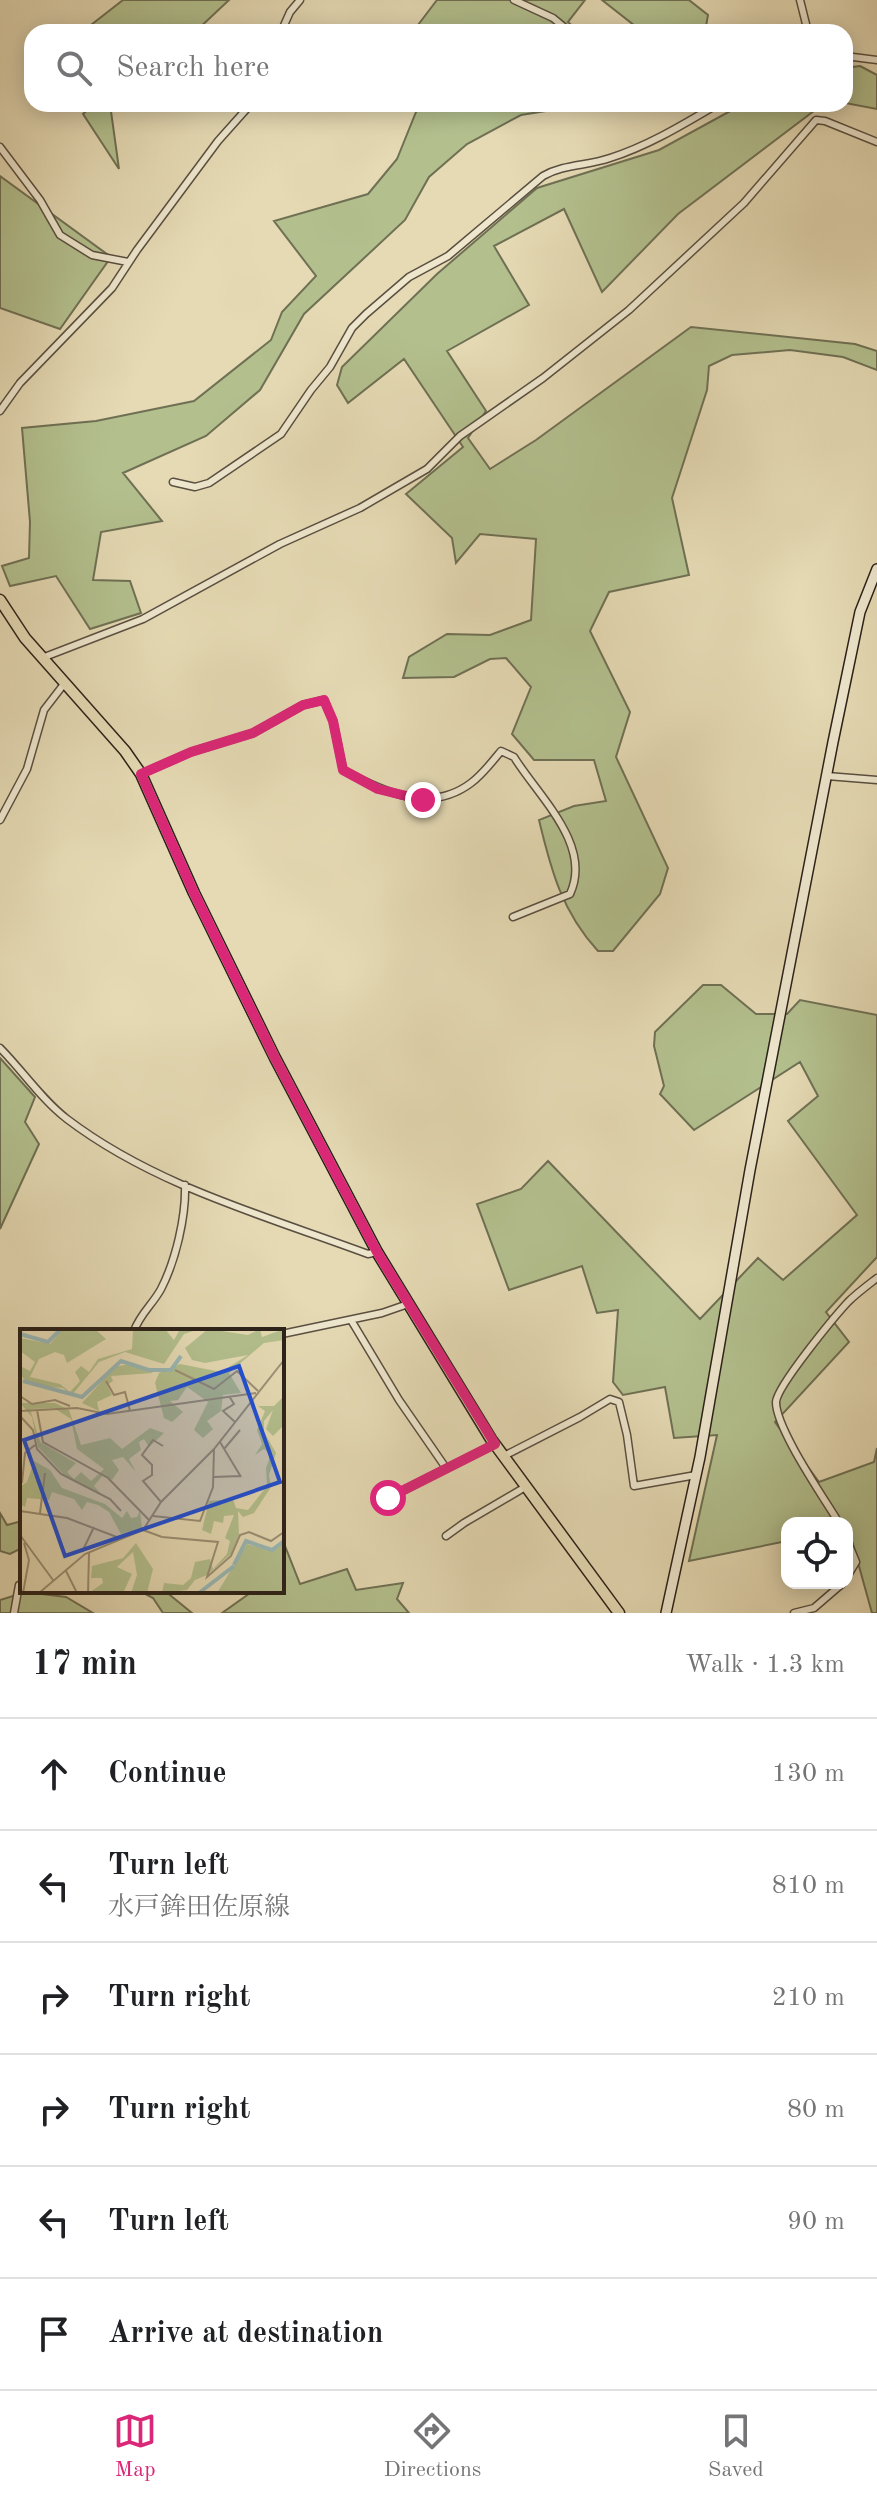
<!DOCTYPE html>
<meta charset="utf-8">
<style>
:root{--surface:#fff;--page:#f2f2f2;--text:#202124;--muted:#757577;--line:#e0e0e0;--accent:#db2777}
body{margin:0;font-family:"Old Standard TT","Noto Serif JP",serif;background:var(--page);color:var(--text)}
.controls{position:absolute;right:24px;bottom:24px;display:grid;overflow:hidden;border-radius:16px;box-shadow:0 4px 20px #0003}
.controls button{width:72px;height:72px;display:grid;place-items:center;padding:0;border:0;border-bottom:2px solid var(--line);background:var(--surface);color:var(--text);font:40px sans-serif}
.stop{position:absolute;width:24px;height:24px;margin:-18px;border:6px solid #db2777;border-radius:50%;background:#fff}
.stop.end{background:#db2777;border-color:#fff;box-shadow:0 2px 8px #0008}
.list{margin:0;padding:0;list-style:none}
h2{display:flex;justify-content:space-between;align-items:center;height:104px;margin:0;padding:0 32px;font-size:34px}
h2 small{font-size:26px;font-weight:400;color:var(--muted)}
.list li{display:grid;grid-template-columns:52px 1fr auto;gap:24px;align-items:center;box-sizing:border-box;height:112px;padding:0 32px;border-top:2px solid var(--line)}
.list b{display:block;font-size:30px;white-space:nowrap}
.list p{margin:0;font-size:26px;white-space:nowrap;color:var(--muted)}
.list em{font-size:26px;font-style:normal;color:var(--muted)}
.icon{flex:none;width:44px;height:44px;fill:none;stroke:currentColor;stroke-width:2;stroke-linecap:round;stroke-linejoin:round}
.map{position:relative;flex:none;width:877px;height:1613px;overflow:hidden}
.search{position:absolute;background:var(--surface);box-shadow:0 4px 20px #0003;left:24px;right:24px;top:24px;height:88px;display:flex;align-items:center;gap:20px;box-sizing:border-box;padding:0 28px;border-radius:24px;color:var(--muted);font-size:30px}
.sheet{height:776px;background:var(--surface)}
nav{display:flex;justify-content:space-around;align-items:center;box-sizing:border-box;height:112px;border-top:2px solid var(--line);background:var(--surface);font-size:22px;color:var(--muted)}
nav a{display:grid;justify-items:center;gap:4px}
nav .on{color:var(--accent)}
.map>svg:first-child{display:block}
.green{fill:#b3c08e;stroke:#6f7054;stroke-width:2}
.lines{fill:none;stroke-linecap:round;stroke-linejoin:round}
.street-casing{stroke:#5a4f40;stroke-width:9}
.secondary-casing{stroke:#2b2119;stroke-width:12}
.primary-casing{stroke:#2b2119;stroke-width:13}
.street{stroke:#eee7ce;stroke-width:6}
.secondary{stroke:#eee7ce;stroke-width:9}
.primary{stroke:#e5dab4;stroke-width:10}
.route{stroke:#db2777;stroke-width:10}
.inset-river{fill:none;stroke:#99b8b6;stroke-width:4}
.inset-road{fill:none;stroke:#9b9076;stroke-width:2}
.view{fill:#1d4ed8;fill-opacity:0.15;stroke:#1d4ed8;stroke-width:4}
.inset-edge{fill:none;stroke:#2b2119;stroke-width:4}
</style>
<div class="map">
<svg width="877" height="1613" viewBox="0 0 877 1613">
<rect width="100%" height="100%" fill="#e5dab4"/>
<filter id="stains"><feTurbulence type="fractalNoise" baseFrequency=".0025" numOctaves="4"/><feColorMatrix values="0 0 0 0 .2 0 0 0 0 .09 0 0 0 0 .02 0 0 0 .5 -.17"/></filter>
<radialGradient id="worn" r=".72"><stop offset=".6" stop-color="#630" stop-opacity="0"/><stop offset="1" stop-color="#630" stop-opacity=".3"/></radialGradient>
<path class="green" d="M123,0h106l-34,32h-113z
M437,0h148l-17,22 11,10h-152l-9,-7z
M602,0h87l19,15 -3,17h-75l5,-6z
M860,66l17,9v34l-32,-6v-35z
M94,104h16l9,65 -36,-55z
M424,104h165l-68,11 -54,29 -38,33 -24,43 -101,94 -44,76 -54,46 -83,37 39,48 -61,11 -8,48 37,1 11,32 -51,16 -34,-53 -46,10 -8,-20 27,-8 1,-36 -8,-94 74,-7 98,-20 77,-61 11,-28 34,-36 -42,-55 94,-27 29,-35 19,-47z
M743,104h80l-145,110 -76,78 -38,-83 -70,37 35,59 -82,46 39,60 -18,27 22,31 46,-29 155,-113 164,17 22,7v19l-34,-13 -53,-7 -58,5 -23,11 -2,24 -35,108 17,77 -80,17 -19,39 40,81 -14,45 52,111 -8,26 -47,57h-15c-36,-39 -47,-81 -59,-131l35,-14 32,-5 -12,-41h-60l-22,-26 19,-47 -25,-29 -16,1 -36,18 -51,1 6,-21 38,-23 43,1 41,-15 5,-81 -56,-5 -24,29 -4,-25 -46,-44 57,-47 -59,-88 -56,44 -11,-18 5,-18 95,-93 100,-86 122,-38z
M0,176l111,81 -51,72 -60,-21z
M703,985h18l35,29h31l13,-14 77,15v242l-51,55 23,30 -74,80 44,60 55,-20 3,-14v165h-5l-25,-90h-60v18l-98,20 28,-126 -43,3 -9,-51 -42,8 -10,-13 5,-72 -21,3 -15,-47 -73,24 -32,-86 44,-15 27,-28 152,158 58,-61 25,22 74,-65 -69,-94 30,-25 -18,-34 -106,68 -34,-36 4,-8 -10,-40 1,-14z
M0,1058l35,39 -10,25 14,22 -39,85z
M0,1513l7,12 15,-4v27l-12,6 -10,-3z
M282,1546h3l15,38 47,-15 9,21 47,-7 -6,16 12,14h-187l31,-22h29z
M140,1591h25l27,22h-29l-10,-15z
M26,1592l40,5 27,16h-93v-13z"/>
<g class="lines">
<defs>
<path id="street" d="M514,0l39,18 17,14
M800,0l8,32
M281,32l9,-20 10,-12
M845,56l32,4
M0,147l40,53 20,35 32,20 36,7
M0,411l20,-28 92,-95 25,-38 81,-109 33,-37
M173,482l22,5 14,-4 72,-49 30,-44 19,-23 22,-39 14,-14 43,-37 39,-21 95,-80c21,-12 44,-10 67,-18 38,-12 74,-34 108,-54
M42,658l101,-39 137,-75 80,-36 67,-39 33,-33 83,-58 86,-68 115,-107 72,-83 9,1 52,21
M141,774l50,-22 62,-19 50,-28 21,-5 9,21 10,49c40,22 87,44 128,13 11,-8 21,-21 30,-32l13,6c24,39 79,88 56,137l-57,23
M827,776l50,4
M0,820l27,-51 17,-59 20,-26
M0,1048c22,22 42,52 67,71 88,67 199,97 301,135l9,-2
M351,1320l48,80 47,68
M134,1331c6,-17 19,-27 27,-42 15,-29 25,-73 24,-104
M282,1334l100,-21 26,-9
M504,1456l76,-39 30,-18 9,3 8,33 7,51 62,-11
M388,1498l107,-54
M839,1523c-15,-25 -63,-94 -63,-121 1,-16 59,-86 72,-100 9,-9 20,-17 29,-24
M446,1536l18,-13 63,-37
M847,1540l9,22 -9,15
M14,1613l5,-28
M794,1613l20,-5 29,-25"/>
<path id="secondary" d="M666,1613l34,-156 50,-287 83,-428 27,-130 17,-43"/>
<path id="primary" d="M0,600l25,38 100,113 16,23 53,119 81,165 102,194 114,187 128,174"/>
</defs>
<use href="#street" class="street-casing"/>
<use href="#secondary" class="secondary-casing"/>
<use href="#primary" class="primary-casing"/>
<use href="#street" class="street"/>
<use href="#secondary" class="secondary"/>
<use href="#primary" class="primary"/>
</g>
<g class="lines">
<path class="route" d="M388,1498l107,-54 -118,-192 -102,-194 -81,-165 -53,-119 50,-22 62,-19 50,-28 21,-5 9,21 10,49 35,19 45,11"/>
</g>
<g transform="translate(20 1329)">
<rect width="264" height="264" fill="#e5dab4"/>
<path d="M75,0l11,10 -39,24 -3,-8 -9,-3 -16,7 -9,18 30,7 10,8 10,-11 -5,-9 6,-6 8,6 9,-13 34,-10 1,-20h32l9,11 6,-11h19l-15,5 -20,30 -39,-12 -26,10 -27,33 -9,-7 -32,-3 -11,-10v-9l10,5 5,-9 -15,-11v-13l30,6 12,-14zM188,0l40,6 12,-6 2,8 22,-8v11l-20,3 -35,30 12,20 -18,2 -2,16 -14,10 6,8 -10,9 -9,-8 14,-28 -21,-15 -9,13 -8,1 13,11 -11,10 -8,-4 -9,-35 4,-10 21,-9 41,8 27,-17 -43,8 -13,-3 -7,-12zM114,34l19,10 -42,3 2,5 -6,4 5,10 -15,7 2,9 -17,-8 33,-36zM264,67v29l-11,11 -7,-7 7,-19 -9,11v11l12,21 -7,22 2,12 -17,26 -11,4 -5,-6 1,24 -8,19 -24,21 -12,5 -8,10 -25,3 2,-10 19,2 8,-7 4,-16 15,-3 3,10 14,-15 3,-13 -5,-3 9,-23 -10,1 -1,7 -9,-2 -3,13 -9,-4 7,-29 24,-2 3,9 12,2 19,-24 -1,-18 5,-14 -7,-5 -9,6 7,-11 -5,-14 8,-19 -7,-5h16zM0,74h35l14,7 12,35 29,-7 12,11 28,-21 14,5 -15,14 -5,-8 -5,3 2,8 -12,9 7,13 -13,-15 -11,3 7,10 -7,10 -9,-5 -9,11 7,8 -36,-18 -27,-29 -6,-30zM34,79l17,11 6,30 27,20 -13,12 -10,-9 -7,7 -7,-7 9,-9 -36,-21 -10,-33zM14,132l16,9 12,18 43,16 17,14 5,-7 4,7 6,-1 3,-7 2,18 -21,6 -12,-22 -11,-7 -11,-3 -5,8 -8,-11 -22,-7 -3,8 -22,-2 -2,9 -5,-3v-17l7,-5zM264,213v51h-67l30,-49 25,7zM116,214l17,26 -6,24h-16l6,-18 -4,-23 -16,15 15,7 -9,19h-34l14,-10 -1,-5h-11l1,-12 31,-8z" fill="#b3c08e" fill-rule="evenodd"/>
<path class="inset-river" d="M0,5l28,8 13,-13M3,52l59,16 39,-36 28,9h22l10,-14M214,236l12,-24 26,9 12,-9M179,264l35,-27"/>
<path class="inset-road" d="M155,41l39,19 23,-18 21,20M86,52l8,14 11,-3 5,19M0,67l12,8 23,-4 15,6M209,67l5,8 -11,7 12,11M17,81l6,32 65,36 42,43M0,82l57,-3 30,6 149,-21M0,87l13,14 4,19 24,25 49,25 11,12M200,113l21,35M204,120l16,-19M194,148l26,-1M2,154l3,-30 10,-8M141,173l-18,-21 9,-6v-10l-10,-10 11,-15 10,6M0,182l47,7 55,21M20,184l5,-40M133,187l47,5 13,-34 1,-38M123,201l19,7 56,5 -11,35 24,-21 9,-21 9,-3 22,9 13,-9M0,206l33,45M62,223l12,-25M46,242l11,22M3,264l6,-33 -5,-17M19,264l46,-39 58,-24 18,-28 53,-53 70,-89M68,264l1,-40"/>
<path class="view" d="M219,37l41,116 -215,74 -41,-116z"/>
<rect width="264" height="264" class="inset-edge"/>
</g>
<rect width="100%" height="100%" filter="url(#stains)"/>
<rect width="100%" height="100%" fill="url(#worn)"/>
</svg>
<div class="controls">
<button><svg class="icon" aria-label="locate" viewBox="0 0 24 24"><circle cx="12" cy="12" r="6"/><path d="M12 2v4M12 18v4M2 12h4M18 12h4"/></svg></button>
</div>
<div class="stop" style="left:388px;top:1498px"></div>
<div class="stop end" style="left:423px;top:800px"></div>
<div class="search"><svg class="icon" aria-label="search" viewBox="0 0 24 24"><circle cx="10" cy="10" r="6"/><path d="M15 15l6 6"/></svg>Search here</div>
</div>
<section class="sheet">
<h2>17 min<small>Walk · 1.3 km</small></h2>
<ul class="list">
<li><svg class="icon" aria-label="ahead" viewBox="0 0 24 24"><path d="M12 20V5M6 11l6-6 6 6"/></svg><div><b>Continue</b></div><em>130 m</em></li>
<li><svg class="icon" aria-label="left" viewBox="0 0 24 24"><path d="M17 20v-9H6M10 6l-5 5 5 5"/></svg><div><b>Turn left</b><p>水戸鉾田佐原線</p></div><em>810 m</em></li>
<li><svg class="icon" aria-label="right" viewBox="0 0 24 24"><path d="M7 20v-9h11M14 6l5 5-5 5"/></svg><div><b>Turn right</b></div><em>210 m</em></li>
<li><svg class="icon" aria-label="right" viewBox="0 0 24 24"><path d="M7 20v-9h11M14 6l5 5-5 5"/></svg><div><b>Turn right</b></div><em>80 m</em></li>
<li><svg class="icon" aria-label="left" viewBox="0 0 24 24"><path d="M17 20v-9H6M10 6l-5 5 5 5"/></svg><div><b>Turn left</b></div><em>90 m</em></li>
<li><svg class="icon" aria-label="arrive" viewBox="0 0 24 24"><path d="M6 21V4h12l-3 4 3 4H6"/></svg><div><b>Arrive at destination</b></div></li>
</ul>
</section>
<nav>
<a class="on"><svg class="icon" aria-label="map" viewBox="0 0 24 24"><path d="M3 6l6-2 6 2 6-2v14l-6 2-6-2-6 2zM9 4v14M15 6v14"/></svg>Map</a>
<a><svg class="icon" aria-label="directions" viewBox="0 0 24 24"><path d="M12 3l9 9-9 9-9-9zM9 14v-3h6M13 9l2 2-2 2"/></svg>Directions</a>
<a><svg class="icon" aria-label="saved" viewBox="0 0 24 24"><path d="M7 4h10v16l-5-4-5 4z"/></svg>Saved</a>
</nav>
